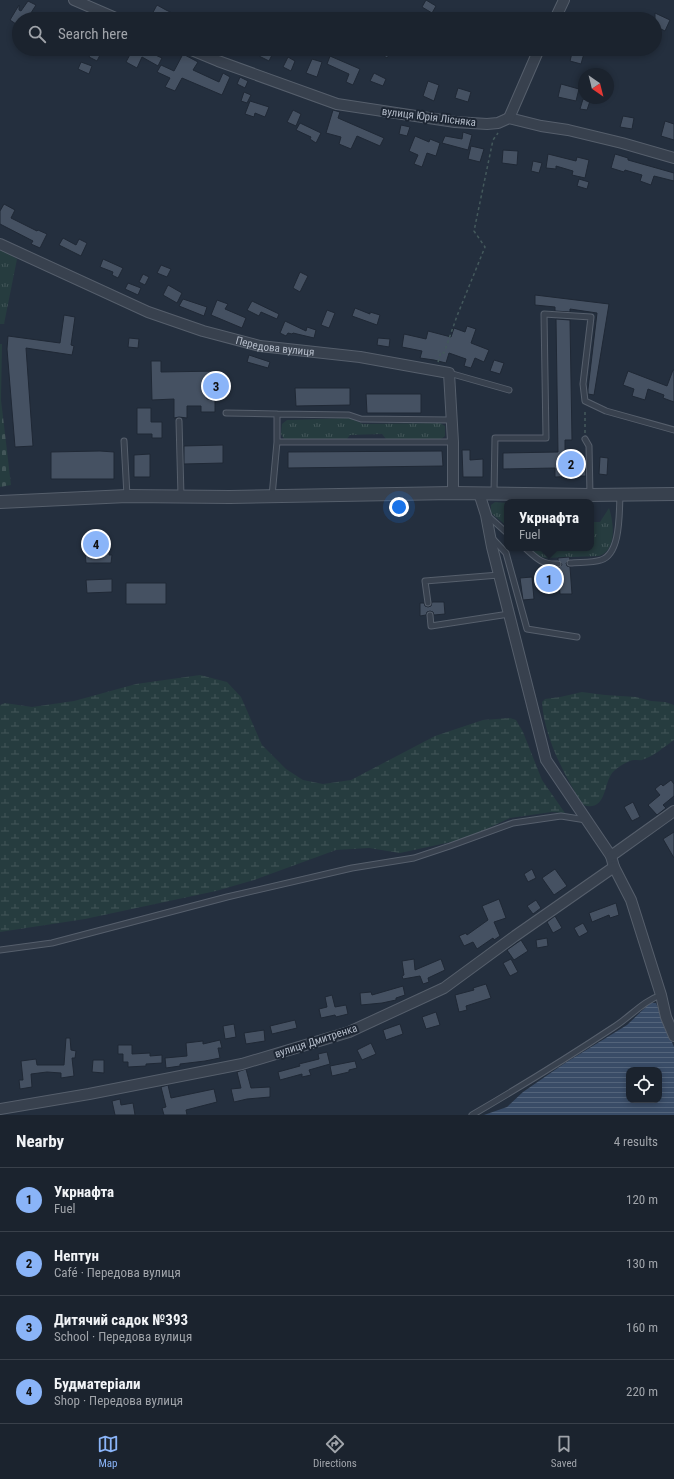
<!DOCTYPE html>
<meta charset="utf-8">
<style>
:root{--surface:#1b232e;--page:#242b36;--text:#f1f3f6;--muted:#a0a4aa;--line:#39404a;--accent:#8ab4f8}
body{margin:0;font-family:"Roboto Condensed",sans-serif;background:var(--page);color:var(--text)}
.controls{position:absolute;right:12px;bottom:12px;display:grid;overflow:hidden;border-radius:8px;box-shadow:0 2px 6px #0003}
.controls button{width:36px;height:36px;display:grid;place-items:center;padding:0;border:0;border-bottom:1px solid var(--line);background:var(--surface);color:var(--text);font:20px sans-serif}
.compass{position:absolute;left:578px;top:68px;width:36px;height:36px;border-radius:50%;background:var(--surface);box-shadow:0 2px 6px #0003;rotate:145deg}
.you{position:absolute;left:399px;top:507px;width:14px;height:14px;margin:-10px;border:3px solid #fff;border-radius:50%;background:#1a73e8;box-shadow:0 0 0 6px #1a73e833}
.badge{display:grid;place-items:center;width:26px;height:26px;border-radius:50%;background:var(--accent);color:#111;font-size:13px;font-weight:700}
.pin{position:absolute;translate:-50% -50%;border:2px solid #fff;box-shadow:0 1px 4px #0006}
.popup{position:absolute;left:504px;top:499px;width:90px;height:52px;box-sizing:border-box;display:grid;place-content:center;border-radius:8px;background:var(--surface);filter:drop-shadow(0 1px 3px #0005);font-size:13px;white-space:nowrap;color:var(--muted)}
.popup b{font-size:15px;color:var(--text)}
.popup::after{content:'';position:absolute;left:50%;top:100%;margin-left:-8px;border:8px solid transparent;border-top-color:var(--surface)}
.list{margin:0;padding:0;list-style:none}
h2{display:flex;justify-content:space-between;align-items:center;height:52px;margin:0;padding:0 16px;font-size:17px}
h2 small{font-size:13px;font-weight:400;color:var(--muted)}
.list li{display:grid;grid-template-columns:26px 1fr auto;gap:12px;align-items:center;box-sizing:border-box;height:64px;padding:0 16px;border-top:1px solid var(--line)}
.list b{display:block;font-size:15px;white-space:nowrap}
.list p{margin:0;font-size:13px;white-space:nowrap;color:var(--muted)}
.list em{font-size:13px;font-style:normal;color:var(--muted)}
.icon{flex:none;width:22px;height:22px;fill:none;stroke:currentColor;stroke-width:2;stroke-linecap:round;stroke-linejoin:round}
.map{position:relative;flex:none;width:674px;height:1115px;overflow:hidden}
.search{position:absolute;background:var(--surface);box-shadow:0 2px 6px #0003;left:12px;right:12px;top:12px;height:44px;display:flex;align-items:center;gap:10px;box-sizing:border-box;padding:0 14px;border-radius:22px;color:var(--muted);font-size:15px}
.sheet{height:308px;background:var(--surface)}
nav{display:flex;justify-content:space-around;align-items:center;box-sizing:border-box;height:56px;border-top:1px solid var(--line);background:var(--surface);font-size:11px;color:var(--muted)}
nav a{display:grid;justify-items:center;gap:2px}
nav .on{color:var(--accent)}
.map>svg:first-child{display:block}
.grass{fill:url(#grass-tufts)}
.wetland{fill:url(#wetland-marsh)}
.cemetery{fill:url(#cemetery-stones)}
.water{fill:url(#water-rules);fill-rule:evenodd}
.building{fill:#455162;stroke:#1f2835}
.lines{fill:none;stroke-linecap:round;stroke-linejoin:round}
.service-casing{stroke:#565f6c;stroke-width:7}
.minor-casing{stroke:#565f6c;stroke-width:12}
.tertiary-casing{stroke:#565f6c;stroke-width:14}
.path{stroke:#44595c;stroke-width:1.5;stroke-dasharray:3 3;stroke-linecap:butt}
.service{stroke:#38414e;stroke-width:5}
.minor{stroke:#38414e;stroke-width:10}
.tertiary{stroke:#38414e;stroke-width:12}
.labels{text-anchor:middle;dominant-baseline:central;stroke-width:4;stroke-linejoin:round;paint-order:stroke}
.street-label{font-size:11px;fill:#b4bcc9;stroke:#1d2633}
</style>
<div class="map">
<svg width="674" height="1115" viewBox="0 0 674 1115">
<defs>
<pattern id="grass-tufts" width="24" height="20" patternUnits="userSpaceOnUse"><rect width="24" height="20" fill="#263c3f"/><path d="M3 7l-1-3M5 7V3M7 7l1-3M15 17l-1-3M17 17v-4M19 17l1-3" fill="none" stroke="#435659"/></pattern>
<pattern id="wetland-marsh" width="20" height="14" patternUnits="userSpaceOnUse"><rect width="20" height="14" fill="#263c3f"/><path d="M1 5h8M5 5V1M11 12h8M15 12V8" fill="none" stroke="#435659"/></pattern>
<pattern id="cemetery-stones" width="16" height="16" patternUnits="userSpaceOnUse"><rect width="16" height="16" fill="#263c3f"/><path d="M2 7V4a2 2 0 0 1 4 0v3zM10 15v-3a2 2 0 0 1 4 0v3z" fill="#435659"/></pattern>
<pattern id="water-rules" width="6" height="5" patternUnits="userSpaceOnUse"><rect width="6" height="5" fill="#394c67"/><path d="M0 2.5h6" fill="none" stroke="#53647b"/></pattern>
</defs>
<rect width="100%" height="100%" fill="#242f3e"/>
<path class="grass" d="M0,249l17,10 -13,65h-4z
M350,418l13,6 77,-1 5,3v10l-4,3h-55l-4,-5 -32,1 -3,4h-63l-3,-5 1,-10 5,-4z
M495,502l12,1v23l-16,-13v-8z
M609,508c5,15 8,42 -10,48l-54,2 -6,-2 -9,-8h61v-26h9z"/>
<path class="wetland" d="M200,675l27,7 14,15 21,48 24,24 17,11 20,4 28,-4 84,-44 48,-16 27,-2 6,2 7,12 19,48 23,33 -13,-1 -42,6 -45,21 -65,14 -31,-5 -33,2 -82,30 -38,11 -131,28 -85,13v-227l5,-2 27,4 42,-6 62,-17z
M582,692l23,3 31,2 15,4 14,1 9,3v35c-10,7 -20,16 -32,20 -4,1 -8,-1 -12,1 -5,2 -12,6 -16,10 -10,9 -7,33 -22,35 -5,1 -8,0 -11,-4 -18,-29 -37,-66 -39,-100l3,-3 15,-2z"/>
<path class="cemetery" d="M0,344h2l-1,56 10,85 -11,2z"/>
<path class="water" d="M650,1003h6l18,44v68h-190l23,-8 16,-15 42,-29 62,-38zM629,1070h30v30h-30z"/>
<path class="building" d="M426,0l10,6 -4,7 -10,-6z
M28,1l8,4 -7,11 5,3h-15v7l-9,-6 9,-15v5l2,1z
M157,5l9,5 19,9h-28l-6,-3z
M655,13l15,7 -5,11 -10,-5z
M93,49h10l-6,12 -8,-4z
M133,49h9l20,9 -4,8 -16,-9 -5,11 -11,-6z
M263,49h12l-6,12 -10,-5z
M383,49h10l-6,9 -7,-5z
M573,49l12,1 -4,14 -11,-3z
M183,54l15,8 -5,8 26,12 4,-9 7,4 -8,18 -40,-17 -7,13 -10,-4 5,-9 -13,-6 4,-7 13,6z
M330,56l30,13 -7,16 -7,-3 3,-8 -22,-10z
M288,57l7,4 -4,10 -8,-4z
M312,59l10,3 -5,15 -11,-4z
M81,62l11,4 -3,8 -11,-5z
M374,73l12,6 -3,7 -13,-5z
M240,77l8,4 -3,7 -8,-4z
M428,81l11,4 -5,16 -11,-5z
M561,84l18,5 -3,12 -18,-4z
M458,88l13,4 -3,10 -13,-4z
M244,92l7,3 -4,8 -6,-2z
M583,99l7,2 -3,9 -7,-1z
M250,101l19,6 -4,10 -10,-4 -1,4 -9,-3z
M293,110l8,4 -5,12 -9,-4z
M333,110l7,2 -2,6 46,20 -4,8 -23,-10 -6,13 -12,-5 2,-7 -15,-4z
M623,116l11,2 -2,11 -12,-2z
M665,121l9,3v16l-13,-4z
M300,123l21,10 -5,10 -6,-4 1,-2 -15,-7z
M401,125l9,2 -3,9 -8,-2z
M463,132l9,3 -4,15 -26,-7 3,-7 17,3z
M415,136l14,6 1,-3 10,4 -4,13 -9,-3 -5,14 -8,-3 4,-9 -9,-4z
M471,146l13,3 -4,13 -12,-3z
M503,150l15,1 -1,14 -15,-2z
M548,154l28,7 1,-4 12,3 -4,18 -13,-3 1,-4 -17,-5v3l-10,-1z
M615,154l13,4v2l46,13v8l-20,-5 -3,9 -11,-4 2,-6 -17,-5 -1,2 -13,-4z
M533,161l9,2 -3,10 -8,-2z
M579,179l10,3 -2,7 -10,-3z
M4,204l11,6 -4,8 26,13 1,-1 9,4 -7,14 -9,-4 2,-3 -33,-17v-13z
M63,238l13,7 3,-6 8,4 -6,13 -22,-11z
M103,259l20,9 -5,10 -6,-3 1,-3 -13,-5z
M161,265l10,4 -4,8 -10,-4z
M300,272l8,4 -8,16 -7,-4z
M143,274l6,3 -4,8 -6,-3z
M128,283l13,5 -3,7 -13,-6z
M168,285l14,8 -5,10 -14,-8z
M535,295l74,9 -15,91 -6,-1v-5l9,-76 -27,-4v3l-15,-1v-4l-20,-2z
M183,299l24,8 -3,9 -25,-10z
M217,300l11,4 -3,5 21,9 -4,10 -31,-13z
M252,301l27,13 -2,5 -16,-7 -2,4 -12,-6z
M355,308l15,6v-2l10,3 -3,10 -25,-9z
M327,310l8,3 -6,15 -8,-3z
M64,315l11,2 -4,28 3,1 -2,9 -46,-7 7,98 -18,1 -8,-98 1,-13 52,7z
M556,319l14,1 2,120h-7v19h20l1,17 -31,1v-9l-52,1v-16l55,-1z
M285,321l21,10 1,-4 9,3 -2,8 -21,-5 -1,1 -4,-1 -2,3 -6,-3z
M467,326l9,3 -5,14 18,7 -5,12 -9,-4 -4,10 -7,-2 2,-7 -17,-6 -3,10 -12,-3 -14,-2 2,-7 -20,-4 2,-13 22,5 2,-8 23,6 3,-9 11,4z
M129,338l10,1 -1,9 -10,-1z
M378,338l12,1 -1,8 -12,-2z
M249,355l21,7 -2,6 -21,-6z
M494,360l10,3 -4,11 -10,-3z
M151,361h10v11l59,-1v13h-13v15h8v13h-14v-6h-14v12l-8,-1 -5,1v-19l-22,1z
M673,370h1v32l-11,-4 1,-3 -16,-6 -3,11 -13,-4 2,-7 -11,-4 5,-14 39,15z
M295,388h55v17l-54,1z
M366,394h55v19h-54z
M137,408h14v14h11v16h-10v-4h-15z
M223,445v18l-39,1v-18z
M462,450h8v10l13,-1v18h-20z
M100,451l14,1v27h-63v-27z
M442,451l1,15 -155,2v-16z
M150,454v23h-16v-22z
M600,457l8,1 -1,17 -8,-1z
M83,535h26v20h3l-1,8h-25l-1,-11h-2z
M569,557l1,2 -4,4 1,3 3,1 2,27h-12l-2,-26 3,-2 1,-2 -4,-4v-2z
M532,577l2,22 -11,1 -3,-22z
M112,579v13l-25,1 -1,-13z
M126,583h40v21h-40z
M432,602h12l1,12 -11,1 -1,-3 -3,-1 -3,1 -1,3 -6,1v-13h4l1,3 3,1 3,-1z
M671,780l3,4v12l-11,9 3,3 -9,7 -9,-10 12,-10 -5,-6 6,-5 2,2z
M633,802l7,15 -8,4 -8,-14z
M674,832v26l-11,-19z
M532,869l4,9 -8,4 -4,-8z
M555,869l12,17 -13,9 -12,-17z
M499,899l7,19 -12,4 6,14 -6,4 -1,-2 -16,11 -4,-7 -9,4 -5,-10 7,-3 1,2 21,-15 -6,-14z
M536,900l5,8 -8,6 -6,-8z
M616,903l3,12 -9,3 -1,-3 -17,7 -3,-9z
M555,916l7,12 -9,5 -6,-11z
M583,923l5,9 -9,5 -5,-9z
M547,938l1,8 -11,2 -1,-8z
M521,940l7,11 -14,9 -7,-10z
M414,959l1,11 26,-11 4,11 -17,8 1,4 -6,2 -3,-8 -17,3 -1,-3 2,-1 -2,-14z
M511,959l7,13 -8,4 -7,-13z
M486,984l5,14 -25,8 1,4 -8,2 -4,-17 19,-5 -1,-2z
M403,986l2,9 -9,3v2l-14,3 -21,2 -1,-12 11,-1 1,3z
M332,995l3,12 11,-2 2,9 -12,3 -1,-2 -14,3 -2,-9 8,-2 -2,-10z
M436,1012l4,13 -14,4 -4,-12z
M295,1020l2,8 -25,6 -2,-8z
M234,1024l2,13 -11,2 -2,-13z
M400,1024l3,10 -17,6 -3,-10z
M264,1030l1,11 -19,3 -2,-11z
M66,1038h4l1,12 5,1 -1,7h-3l2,18 -13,2v-5l-14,-1 -16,2 1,13 -12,2 -1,-9h4l-2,-19 15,-2 1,6h27z
M220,1040l2,8h-4l2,10 -15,3 -25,3v2l-14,2 -1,-10 22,-2 -1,-13 17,-2v3z
M371,1043l5,11 -14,6 -5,-10z
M118,1045h14v9l18,-1v3l12,-1v8l-16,1v2l-18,1v-5h-5v-8h-5z
M327,1052l3,12 -21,6 2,5 -9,2v-3l-22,6 -2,-8 22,-6 -1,-2 20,-5 -1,-5z
M93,1060h11v13l-12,-1z
M355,1061l2,7 -8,2v2l-17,4 -2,-10z
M246,1069l5,19 19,-1v10l-23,2 -13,3 -3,-13 10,-1 -4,-16z
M168,1085l3,13 43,-9 3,13 -31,8 1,5h-23l-2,-7 4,-1 -5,-20z
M120,1099l1,6 12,-2 2,12h-20l-3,-14z"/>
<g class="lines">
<defs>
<path id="service" d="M449,373l60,17
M226,413l51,1
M179,421l2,75
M585,439l4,7 1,49
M124,441l3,55
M277,442h176
M494,493l1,-55h51l-2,-124 47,3 -8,67 2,17 21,10 68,19
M272,496l5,-54v-28l72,1 12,4 90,1
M487,515l20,18
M492,538l14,15 21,76 50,8
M525,548c11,10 17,17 33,16
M570,563c10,-1 22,0 31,-3 20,-6 18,-47 19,-65
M428,603l-3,-22 74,-6
M430,615l1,11 78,-12
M0,950l52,-7 175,-46 125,-29 62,-10 36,-12 63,-23 48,-7 25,4
M472,1115c48,-28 95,-57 142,-88 16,-10 29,-26 47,-32"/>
<g id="minor">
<path d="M74,0l44,19"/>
<path d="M555,19l9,-19"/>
<path d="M189,49l29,12 119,43 118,18 32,2 11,-1 11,-5 32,8 27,4 54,13 52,15"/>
<path d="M509,118l30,-69"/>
<path id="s1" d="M0,244l148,68 55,19 57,15 100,11 89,16 4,69v51"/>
<path d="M479,493l7,22 6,32 54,213 65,96 3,11 17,33 30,95 5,22 8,19"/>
<path d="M611,856l63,-45"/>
<path d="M0,1109l89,-15 153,-30 107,-32 95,-44 71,-52 99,-69"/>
</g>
<path id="tertiary" d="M0,502l127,-6 103,1 223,-4 137,2 84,-1"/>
</defs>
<use href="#service" class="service-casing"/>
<use href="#minor" class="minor-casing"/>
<use href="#tertiary" class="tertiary-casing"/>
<path class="path" d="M438,362l3,-10 3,1 13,-37 28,-69 -11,-16 19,-91 5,-7
M585,433v-24"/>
<use href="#service" class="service"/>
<use href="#minor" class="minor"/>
<use href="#tertiary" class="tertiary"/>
</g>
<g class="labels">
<g class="street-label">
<text transform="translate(429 117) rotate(7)">вулиця Юрія Лісняка</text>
<text stroke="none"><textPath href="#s1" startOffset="295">Передова вулиця</textPath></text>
<text transform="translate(316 1041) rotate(-18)">вулиця Дмитренка</text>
</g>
</g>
</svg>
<div class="controls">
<button><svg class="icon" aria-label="locate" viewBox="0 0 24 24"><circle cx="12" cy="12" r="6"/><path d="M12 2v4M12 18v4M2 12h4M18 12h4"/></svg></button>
</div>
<svg class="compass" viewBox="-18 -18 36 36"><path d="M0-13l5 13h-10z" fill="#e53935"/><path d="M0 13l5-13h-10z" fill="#a0a4aa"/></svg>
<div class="you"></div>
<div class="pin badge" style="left:549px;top:579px">1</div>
<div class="popup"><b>Укрнафта</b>Fuel</div>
<div class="pin badge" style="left:571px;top:464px">2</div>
<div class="pin badge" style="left:216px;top:386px">3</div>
<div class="pin badge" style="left:96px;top:544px">4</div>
<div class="search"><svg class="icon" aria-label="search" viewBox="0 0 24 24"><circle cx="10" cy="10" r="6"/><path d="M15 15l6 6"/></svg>Search here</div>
</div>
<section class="sheet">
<h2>Nearby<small>4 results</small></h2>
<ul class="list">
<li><span class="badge">1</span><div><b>Укрнафта</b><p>Fuel</p></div><em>120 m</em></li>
<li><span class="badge">2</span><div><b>Нептун</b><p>Café · Передова вулиця</p></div><em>130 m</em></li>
<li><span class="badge">3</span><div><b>Дитячий садок №393</b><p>School · Передова вулиця</p></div><em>160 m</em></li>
<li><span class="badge">4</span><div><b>Будматеріали</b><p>Shop · Передова вулиця</p></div><em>220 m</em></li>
</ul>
</section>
<nav>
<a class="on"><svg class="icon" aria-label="map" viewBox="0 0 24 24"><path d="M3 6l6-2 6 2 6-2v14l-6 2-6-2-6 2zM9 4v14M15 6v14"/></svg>Map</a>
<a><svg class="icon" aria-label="directions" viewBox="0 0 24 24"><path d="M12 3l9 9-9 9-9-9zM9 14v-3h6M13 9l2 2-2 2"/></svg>Directions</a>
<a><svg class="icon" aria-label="saved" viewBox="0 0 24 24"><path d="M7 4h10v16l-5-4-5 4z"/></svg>Saved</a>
</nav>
